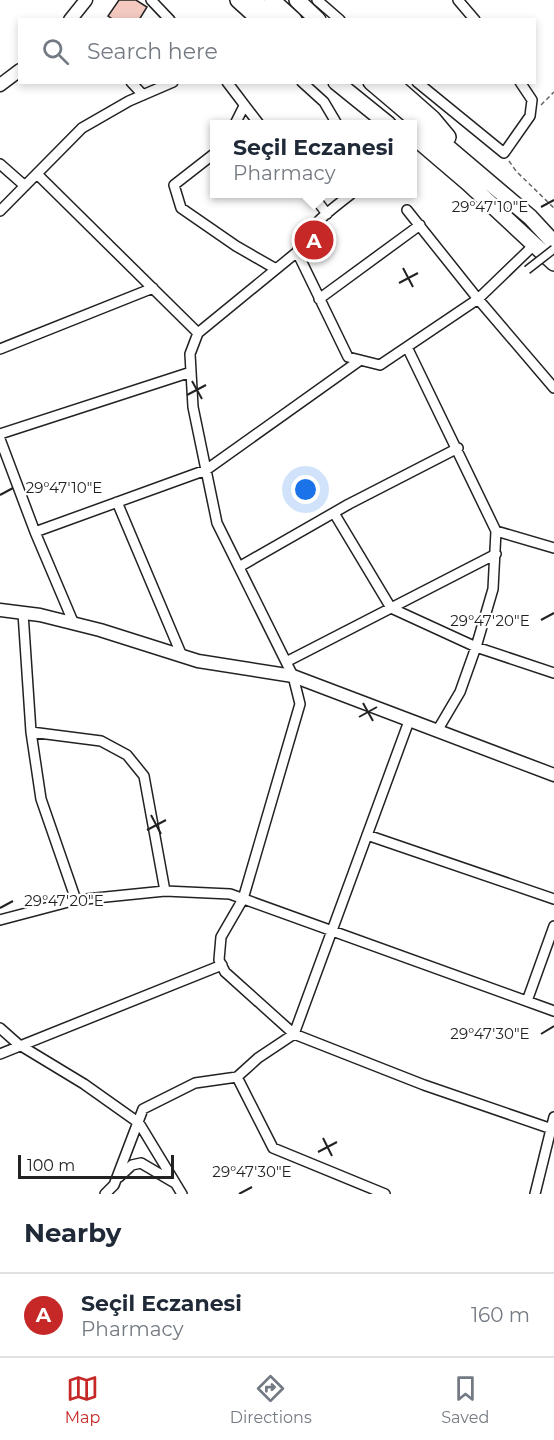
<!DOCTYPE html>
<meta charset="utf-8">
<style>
:root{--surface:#fff;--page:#f6f6f7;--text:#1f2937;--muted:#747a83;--line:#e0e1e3;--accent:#c62828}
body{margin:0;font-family:Montserrat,sans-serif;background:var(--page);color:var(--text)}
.scale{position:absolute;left:18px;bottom:15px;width:156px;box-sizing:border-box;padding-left:6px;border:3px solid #222;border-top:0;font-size:16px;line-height:21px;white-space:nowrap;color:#222;-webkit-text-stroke:4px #fff;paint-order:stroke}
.you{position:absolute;left:306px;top:490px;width:21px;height:21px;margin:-15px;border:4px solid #fff;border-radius:50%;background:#1a73e8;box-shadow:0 0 0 9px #1a73e833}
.badge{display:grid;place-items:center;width:39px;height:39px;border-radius:50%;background:var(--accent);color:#fff;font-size:20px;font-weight:700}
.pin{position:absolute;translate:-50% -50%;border:3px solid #fff;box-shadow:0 2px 6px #0006}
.popup{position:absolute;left:210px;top:120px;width:207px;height:78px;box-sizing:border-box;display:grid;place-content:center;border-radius:0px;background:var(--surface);filter:drop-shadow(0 2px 4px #0005);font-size:20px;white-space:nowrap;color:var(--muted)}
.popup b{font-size:22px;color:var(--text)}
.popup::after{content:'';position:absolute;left:50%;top:100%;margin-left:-12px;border:12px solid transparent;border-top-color:var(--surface)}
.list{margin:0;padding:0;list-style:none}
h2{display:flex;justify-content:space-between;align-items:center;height:78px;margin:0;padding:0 24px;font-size:26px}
h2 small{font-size:20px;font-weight:400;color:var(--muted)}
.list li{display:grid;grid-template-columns:39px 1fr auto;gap:18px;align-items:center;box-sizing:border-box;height:84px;padding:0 24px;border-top:2px solid var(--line)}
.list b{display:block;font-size:22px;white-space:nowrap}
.list p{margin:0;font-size:20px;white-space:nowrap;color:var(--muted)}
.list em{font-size:20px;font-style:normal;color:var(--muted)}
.icon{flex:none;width:33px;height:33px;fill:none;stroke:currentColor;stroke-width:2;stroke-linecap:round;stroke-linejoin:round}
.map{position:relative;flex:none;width:554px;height:1194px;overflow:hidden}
.search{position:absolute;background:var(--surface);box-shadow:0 3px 9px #0003;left:18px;right:18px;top:18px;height:66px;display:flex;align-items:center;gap:15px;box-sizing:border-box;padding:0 21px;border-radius:0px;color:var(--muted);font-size:22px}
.sheet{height:162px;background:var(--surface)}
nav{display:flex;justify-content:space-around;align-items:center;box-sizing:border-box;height:84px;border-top:2px solid var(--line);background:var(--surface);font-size:16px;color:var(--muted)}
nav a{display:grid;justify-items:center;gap:3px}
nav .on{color:var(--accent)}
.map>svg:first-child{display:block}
.building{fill:#f3c9c0;stroke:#222;stroke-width:1.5}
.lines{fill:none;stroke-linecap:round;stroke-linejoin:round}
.minor-casing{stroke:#222;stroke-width:12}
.tertiary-casing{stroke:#222;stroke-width:15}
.trunk-casing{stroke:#222;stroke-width:18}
.path{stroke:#646464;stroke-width:1.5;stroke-dasharray:4.5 3;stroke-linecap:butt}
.minor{stroke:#fff;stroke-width:9}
.tertiary{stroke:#fff;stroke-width:12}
.trunk{stroke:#fff;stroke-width:15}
.pedestrian-bridge-casing{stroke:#222;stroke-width:10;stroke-linecap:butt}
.pedestrian-bridge{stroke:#fff;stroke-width:7}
.ticks{fill:none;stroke:#222;stroke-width:2}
.ticks-label{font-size:15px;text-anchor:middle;fill:#222;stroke:#fff;stroke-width:4.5;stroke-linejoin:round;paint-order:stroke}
</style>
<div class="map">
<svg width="554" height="1194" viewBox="0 0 554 1194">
<rect width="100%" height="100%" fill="#fff"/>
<path class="building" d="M119,0h17l11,7 -8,13h-25l-6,-4z"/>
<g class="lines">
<defs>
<path id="minor" d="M151,0l19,20
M317,0l23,20
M458,0l17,20
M131,82l12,13
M227,82l32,42
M302,82l22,20 13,22
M417,82l87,71 26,-37 2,-16 -12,-18
M235,124l9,-18
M215,153l-41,32 7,23 55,38 40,23
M0,164l25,22
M37,174l161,159
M312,194l15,20
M351,194c-20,16 -45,33 -54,58l51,105 32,8 98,-66 57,-55
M407,210l71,89 76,89
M0,211l82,-83 47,-27 44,-19
M297,252l-99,81 -8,21 3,53 24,116 76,153 7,28 -57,195 -22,38 -2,23 6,12 69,62 130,51 125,43
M319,299l101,-74
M407,347l89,184 -3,58 -17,58 -16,45 -23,39
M0,349l153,-61
M0,434l191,-62
M0,439l35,93 39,92
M117,502l65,154
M334,513l57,95 85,39 78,26
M496,531l58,17
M35,532l171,-62 153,-109
M239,567l110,-63 109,-56
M23,613l8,119 10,67 35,101
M286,662l210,-108
M31,732l70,9 26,14 17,21 21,115
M367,835l187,64
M0,920l76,-20 89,-9 65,3 324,117
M527,1001l27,-75
M0,1028l18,16 66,40 55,39 43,71
M0,1054l222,-89
M237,1077l36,71 112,46
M119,1177l13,-12 9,-2 34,20
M105,1194l9,-9 29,-76 52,-26 42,-6 21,-19 36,-24 115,-313
M535,1194l19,-77"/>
<path id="tertiary" d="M70,20l16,-20
M0,85l20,-15
M0,610l40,5 60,15 98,31 95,15 261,99"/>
<path id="trunk" d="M238,0l22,20
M272,0l22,20
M297,0l21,20
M255,2l20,18
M336,82l52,42
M371,82l159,135 24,26
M391,82l42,37 15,18
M413,136l55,47 86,80"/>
</defs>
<use href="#minor" class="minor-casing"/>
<use href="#tertiary" class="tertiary-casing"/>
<use href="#trunk" class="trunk-casing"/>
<path class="path" d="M541,105l13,-13
M509,161l7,10 38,37"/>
<use href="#minor" class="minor"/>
<use href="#tertiary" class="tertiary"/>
<use href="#trunk" class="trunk"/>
<defs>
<path id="pedestrian-bridge" d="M527,270l27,-21"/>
</defs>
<use href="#pedestrian-bridge" class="pedestrian-bridge-casing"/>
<use href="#pedestrian-bridge" class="pedestrian-bridge"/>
</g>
<path class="ticks" d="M541,207l13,-7M403,268l10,19M399,283l19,-10M192,381l10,18M187,395l19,-10M0,495l13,-7M541,620l13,-7M363,703l10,18M359,717l18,-10M151,815l10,19M147,830l19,-10M0,908l13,-7M541,1034l13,-8M323,1138l9,18M318,1152l19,-10M239,1194l13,-7"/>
<g class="ticks-label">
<text x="490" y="212">29°47'10"E</text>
<text x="64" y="493">29°47'10"E</text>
<text x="490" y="626">29°47'20"E</text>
<text x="64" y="906">29°47'20"E</text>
<text x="490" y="1039">29°47'30"E</text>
<text x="252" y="1177">29°47'30"E</text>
</g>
</svg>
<div class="scale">100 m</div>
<div class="you"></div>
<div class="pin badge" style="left:314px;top:240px">A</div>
<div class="popup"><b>Seçil Eczanesi</b>Pharmacy</div>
<div class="search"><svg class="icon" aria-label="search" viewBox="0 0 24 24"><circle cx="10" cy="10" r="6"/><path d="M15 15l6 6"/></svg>Search here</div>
</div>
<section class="sheet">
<h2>Nearby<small></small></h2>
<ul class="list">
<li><span class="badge">A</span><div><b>Seçil Eczanesi</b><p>Pharmacy</p></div><em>160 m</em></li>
</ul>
</section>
<nav>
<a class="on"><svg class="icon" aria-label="map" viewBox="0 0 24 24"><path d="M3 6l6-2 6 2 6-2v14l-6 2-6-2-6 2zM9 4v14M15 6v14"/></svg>Map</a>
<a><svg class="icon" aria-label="directions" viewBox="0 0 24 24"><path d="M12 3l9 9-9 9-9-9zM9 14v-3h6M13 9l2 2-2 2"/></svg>Directions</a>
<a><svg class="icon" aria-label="saved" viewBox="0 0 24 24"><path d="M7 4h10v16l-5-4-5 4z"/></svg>Saved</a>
</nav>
